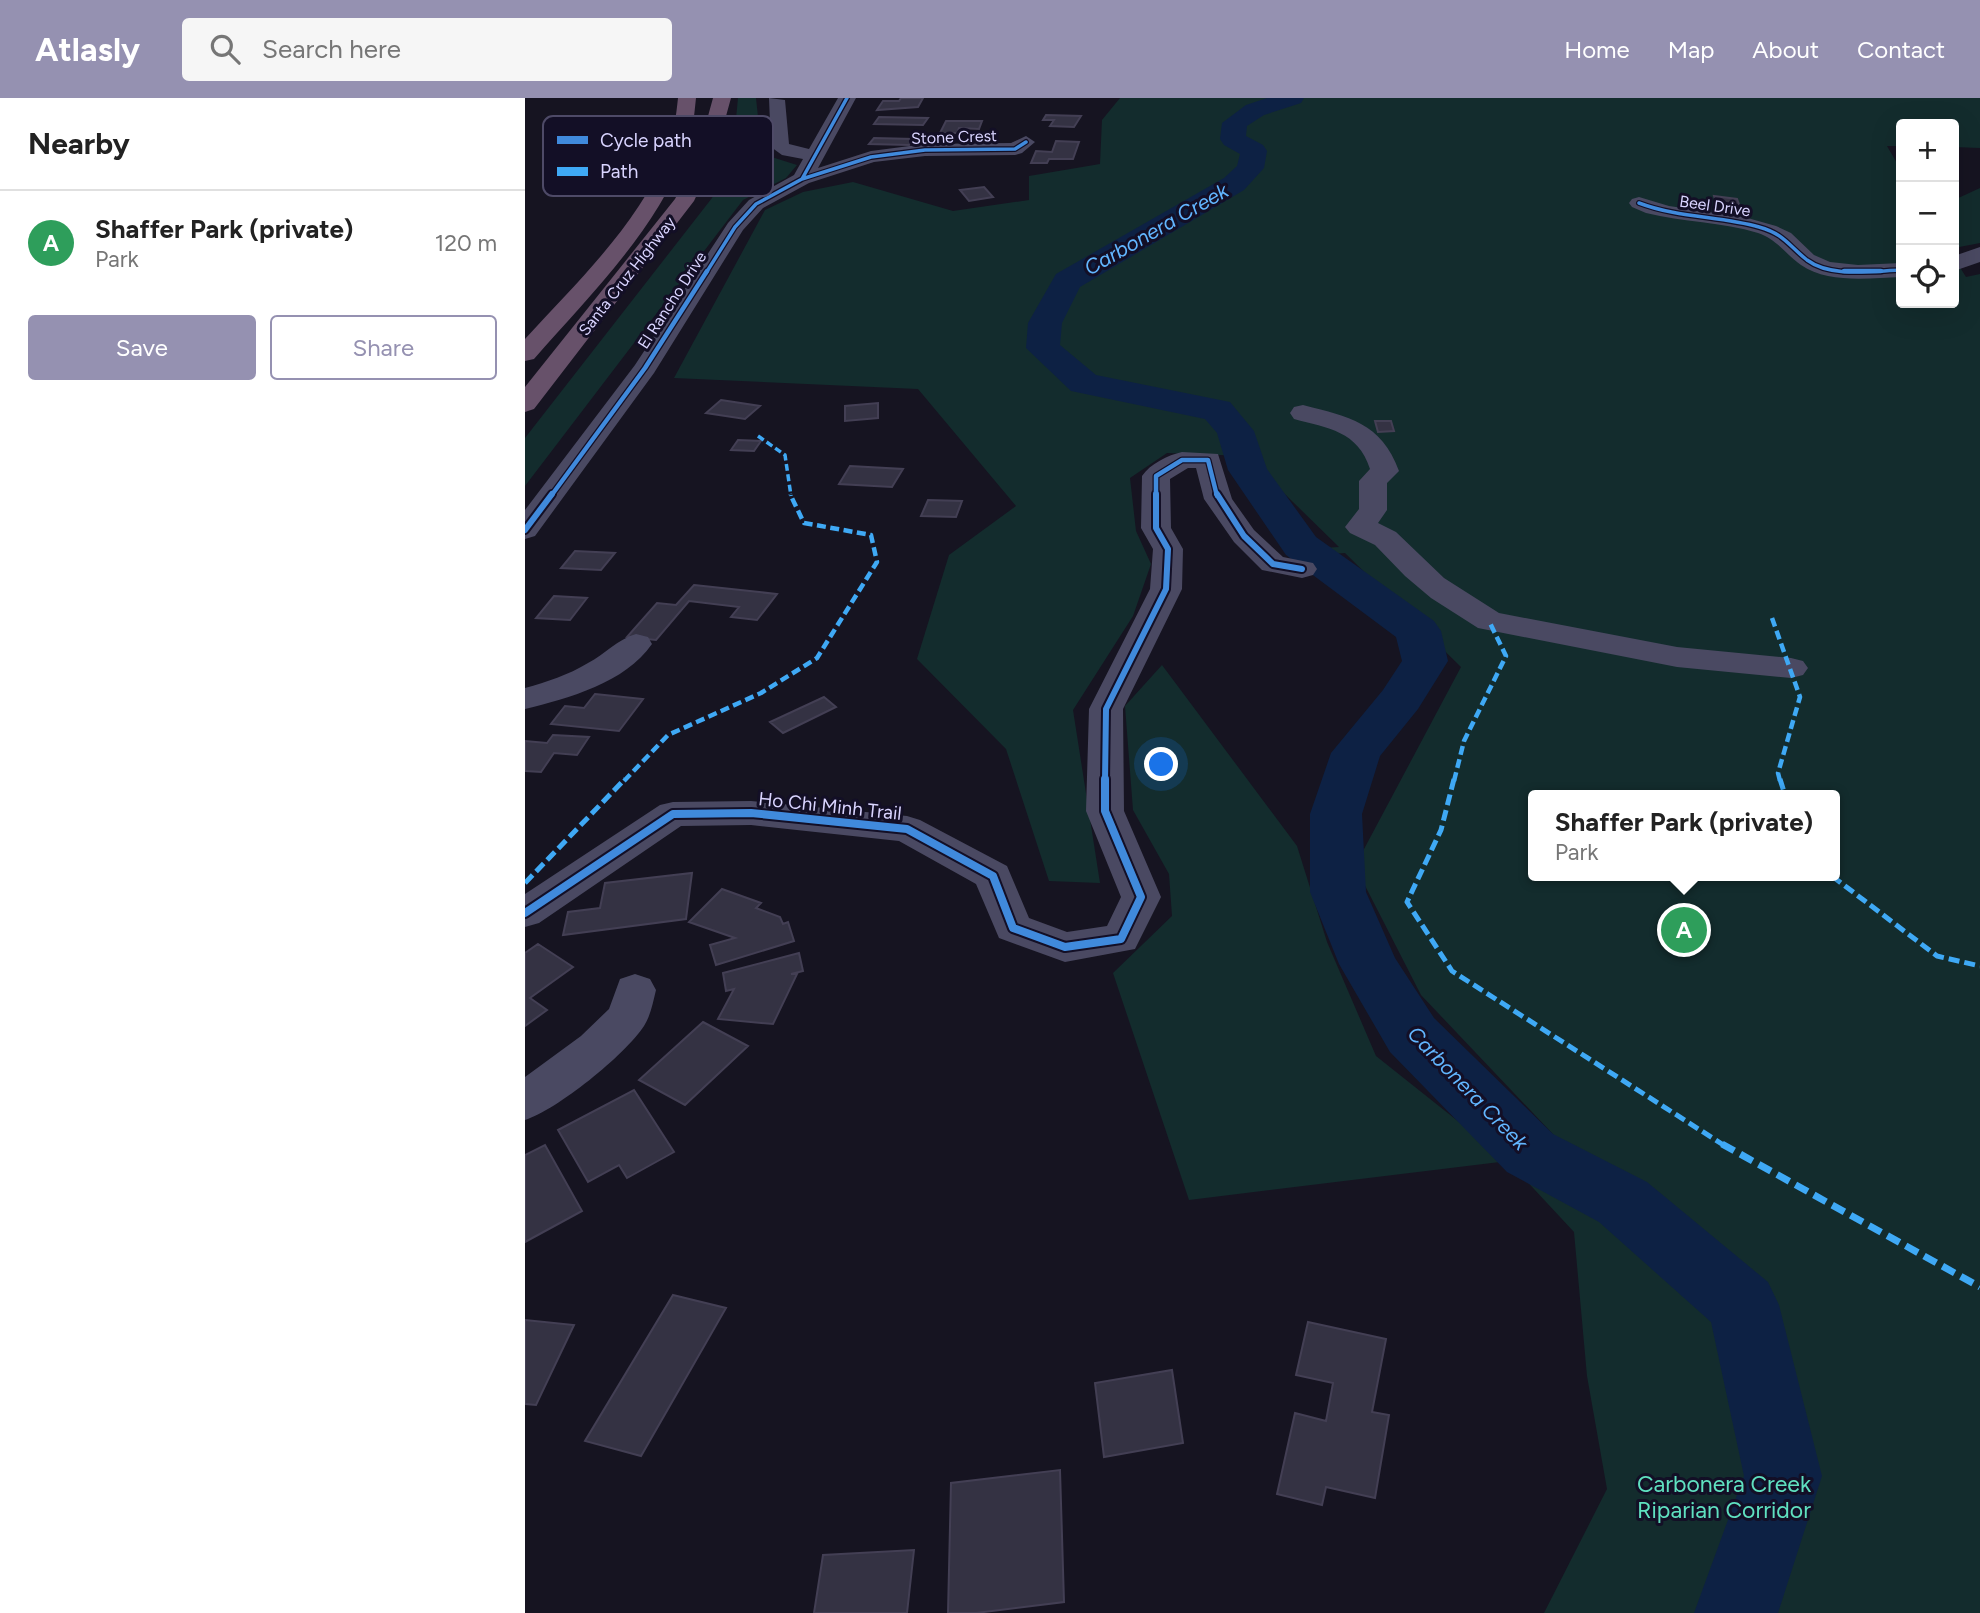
<!DOCTYPE html>
<meta charset="utf-8">
<style>
:root{--surface:#fff;--page:#f6f6f6;--text:#222;--muted:#767676;--line:#e0e0e0;--accent:#9591b1}
body{margin:0;font-family:Figtree,sans-serif;background:var(--page);color:var(--text)}
.controls{position:absolute;right:21px;top:21px;display:grid;overflow:hidden;border-radius:7px;box-shadow:0 7px 28px #0002}
.controls button{width:63px;height:63px;display:grid;place-items:center;padding:0;border:0;border-bottom:2px solid var(--line);background:var(--surface);color:var(--text);font:35px sans-serif}
.you{position:absolute;left:637px;top:667px;width:24px;height:24px;margin:-18px;border:5px solid #fff;border-radius:50%;background:#1a73e8;box-shadow:0 0 0 10px #1a73e833}
.badge{display:grid;place-items:center;width:46px;height:46px;border-radius:50%;background:var(--accent);color:#fff;font-size:23px;font-weight:700}
.pin{position:absolute;translate:-50% -50%;border:4px solid #fff;box-shadow:0 2px 7px #0006}
.popup{position:absolute;left:1003px;top:692px;width:312px;height:91px;box-sizing:border-box;display:grid;place-content:center;border-radius:7px;background:var(--surface);filter:drop-shadow(0 2px 5px #0005);font-size:23px;white-space:nowrap;color:var(--muted)}
.popup b{font-size:26px;color:var(--text)}
.popup::after{content:'';position:absolute;left:50%;top:100%;margin-left:-14px;border:14px solid transparent;border-top-color:var(--surface)}
.list{margin:0;padding:0;list-style:none}
h2{display:flex;justify-content:space-between;align-items:center;height:91px;margin:0;padding:0 28px;font-size:30px}
h2 small{font-size:23px;font-weight:400;color:var(--muted)}
.list li{display:grid;grid-template-columns:46px 1fr auto;gap:21px;align-items:center;box-sizing:border-box;height:105px;padding:0 28px;border-top:2px solid var(--line)}
.list b{display:block;font-size:26px;white-space:nowrap}
.list p{margin:0;font-size:23px;white-space:nowrap;color:var(--muted)}
.list em{font-size:23px;font-style:normal;color:var(--muted)}
.actions{display:flex;gap:14px;padding:21px 28px}
.actions a{flex:1;padding:16px 0;border:2px solid var(--accent);border-radius:7px;text-align:center;font-size:24px;color:var(--accent)}
.actions .main{background:var(--accent);color:#fff}
.icon{flex:none;width:38px;height:38px;fill:none;stroke:currentColor;stroke-width:2;stroke-linecap:round;stroke-linejoin:round}
.map{position:relative;flex:none;width:1455px;height:1515px;overflow:hidden}
header{display:flex;align-items:center;gap:42px;box-sizing:border-box;height:98px;padding:0 35px;background:var(--accent);color:#fff}
header strong{font-size:33px}
nav{display:flex;gap:38px;margin-inline-start:auto;font-size:24px}
.search{width:490px;height:63px;background:var(--page);display:flex;align-items:center;gap:18px;box-sizing:border-box;padding:0 24px;border-radius:7px;color:var(--muted);font-size:26px}
main{display:flex}
aside{flex:1;background:var(--surface)}
.map>svg:first-child{display:block}
.green{fill:#132c2d;fill-rule:evenodd}
.lines{fill:none;stroke-linecap:round;stroke-linejoin:round}
.river{fill:#0d2144;fill-rule:evenodd}
.building{fill:#343243;stroke:#433f54;stroke-width:2}
.minor{fill:#4a4962;fill-rule:evenodd}
.highway{fill:#67516a;fill-rule:evenodd}
.quiet-far3{stroke:#3fa9f5;stroke-width:3.5;stroke-dasharray:7 3.5;stroke-linecap:butt}
.quiet-far2{stroke:#3fa9f5;stroke-width:4.5;stroke-dasharray:9 4.5;stroke-linecap:butt}
.quiet-far1{stroke:#3fa9f5;stroke-width:5;stroke-dasharray:11 5;stroke-linecap:butt}
.quiet{stroke:#3fa9f5;stroke-width:7;stroke-dasharray:14 7;stroke-linecap:butt}
.cycleway-far3-casing{stroke:#130f26;stroke-width:6}
.cycleway-far2-casing{stroke:#130f26;stroke-width:7}
.cycleway-far1-casing{stroke:#130f26;stroke-width:10}
.cycleway-casing{stroke:#130f26;stroke-width:12}
.cycleway-far3{stroke:#408adc;stroke-width:3.5}
.cycleway-far2{stroke:#408adc;stroke-width:4.5}
.cycleway-far1{stroke:#408adc;stroke-width:6}
.cycleway{stroke:#408adc;stroke-width:8}
.labels{text-anchor:middle;dominant-baseline:central;stroke-width:6;stroke-linejoin:round;paint-order:stroke}
.far-street-label{font-size:16px;fill:#d9d4ff;stroke:#130f26}
.street-label{font-size:19px;fill:#d9d4ff;stroke:#130f26}
.water-label{font-size:21px;font-style:italic;fill:#62b6ff;stroke:#130f26}
.near-park-label{font-size:23px;fill:#5fe0c0;stroke:#130f26}
.key{fill:#130f26;stroke:#4e4a67;stroke-width:2}
.key-label{font-size:19px;fill:#d9d4ff}
</style>
<header>
<strong>Atlasly</strong>
<div class="search"><svg class="icon" aria-label="search" viewBox="0 0 24 24"><circle cx="10" cy="10" r="6"/><path d="M15 15l6 6"/></svg>Search here</div>
<nav><a>Home</a><a>Map</a><a>About</a><a>Contact</a></nav>
</header>
<main>
<aside>
<h2>Nearby<small></small></h2>
<ul class="list">
<li><span class="badge" style="background:#2e9e5b">A</span><div><b>Shaffer Park (private)</b><p>Park</p></div><em>120 m</em></li>
</ul>
<div class="actions"><a class="main">Save</a><a>Share</a></div>
</aside>
<div class="map">
<svg width="1455" height="1515" viewBox="0 0 1455 1515">
<rect width="100%" height="100%" fill="#161421"/>
<path class="green" d="M213,0h18l6,56 35,11 -11,13 -43,22 -218,286v-48l187,-240 20,-38z
M595,0h860v50l-26,-1v-23h-53v22h-14l14,24v133h53v-45l12,19 14,-3v1339h-436l63,-124 -20,-113 -13,-144 -66,-71 -319,39 -76,-227 59,-57 -3,-42 -36,-64 -8,-104 37,-41 135,181 30,96 49,114 132,105 62,-9 -149,-157 -66,-129 106,-199 -116,-114 -15,1 -7,-6 16,-1 -93,-91 -79,-3 -37,25 6,53 15,33 -18,52 -60,94 27,173 -51,-2 -43,-132 -89,-90 32,-104 67,-49 -98,-117 -244,-11 91,-168 38,-18 50,-10 100,29 76,-11v-24l71,-12 2,-44zM1009,697h301v81h-301z
M1455,90v55l-26,5v-48z"/>
<g class="lines">
<path class="river" d="M742,0h37l-3,5 -37,12 -17,11 -1,10 17,9 4,6 -3,17 -20,22 -164,97 -18,36 -2,22 36,30 134,27 24,29 13,38 49,68 118,84 7,10 7,30 -30,48 -38,47 -18,58 4,78 29,66 39,60 119,116 94,48 121,100 11,23 43,171 -44,137h-84l50,-137 -33,-154 -112,-100 -92,-50 -117,-120 -51,-88 -29,-72v-78l21,-61 52,-63 19,-29 -6,-24 -110,-82 -58,-85 -11,-37 -12,-14 -134,-28 -45,-43 2,-25 28,-49 168,-96 13,-12 3,-12 -16,-9 -4,-6 2,-16 24,-18z"/>
</g>
<path class="building" d="M376,0h22l-5,9 -41,3 6,-9h16z
M521,17l35,1 -7,11 -24,-1 4,-6h-11z
M354,19l49,1 -5,7 -49,-1z
M421,23h36l-3,8 -20,-1 -2,5h-17z
M349,40l39,1 -4,6 -40,-1z
M531,43l23,1 -6,17h-24l-2,4h-16l5,-12 16,1z
M459,89l9,10 -24,4 -9,-11z
M1189,98l23,3 3,8 -22,1z
M196,302l39,6 -15,13 -39,-6z
M353,305v15l-33,3v-15z
M850,323h16l3,10 -16,1z
M213,342l23,1 -7,10 -23,-1z
M325,368l53,3 -11,18 -53,-3z
M403,402l34,1 -6,16 -35,-1z
M50,453l40,2 -14,17 -40,-2z
M169,487l83,9 -20,26 -26,-3 8,-10 -50,-6 -33,39 -29,-3 30,-34 19,2z
M29,498l33,2 -17,22 -34,-2z
M70,596l48,5 -24,32 -68,-7 14,-18 19,2z
M299,599l12,10 -53,26 -13,-11z
M28,637l36,2 -12,18 -23,-2 -13,19 -16,-1v-30l22,2z
M167,775l-6,46 -123,16 5,-23 32,-4 5,-25z
M197,791l39,14 -5,5 24,9 3,7 5,-2 6,19 -78,24 -6,-20 25,-7 -46,-16z
M13,846l35,23 -43,31 17,12 -22,16v-73z
M274,855l4,18 -12,3h6l-24,50 -55,-5 16,-30 -8,2 -3,-18z
M178,924l45,24 -63,59 -46,-25z
M109,992l40,62 -47,26 -8,-13 -31,17 -30,-52z
M20,1047l37,66 -57,31v-87z
M148,1197l53,13 -85,148 -56,-15z
M0,1222l49,5 -38,80 -11,-1z
M783,1224l78,17 -14,73 17,3 -14,83 -49,-11 -4,18 -45,-11 18,-81 31,8 7,-38 -37,-8z
M647,1272l11,73 -79,14 -9,-74z
M535,1372l4,132 -88,11h-28l3,-130z
M389,1452l-7,63h-93l9,-58z"/>
<g class="lines">
<path class="minor" d="M244,0l16,2 4,44 20,5 29,-51h18l-38,70 53,-17 54,-7 86,-1 15,-7 9,6 -13,11 -7,2 -90,1 -51,6 -65,21 -46,25 -20,22 -89,143 -119,163 -10,3v-29l110,-145 93,-142 21,-23 45,-25 9,-16 -21,-4 -11,-8z
M1114,99l30,9 75,11 32,9 15,7 23,22 16,7 28,3 43,-2v14c-31,1 -73,7 -100,-12 -16,-11 -23,-25 -43,-32 -36,-11 -75,-11 -112,-20l-14,-6 -3,-4 3,-4z
M1455,149v15l-26,9v-15z
M778,307c46,12 78,17 96,66l-12,12v27l-9,13 18,9 48,46 55,35 178,34 114,11 12,3 5,7 -5,7 -12,3 -114,-11 -199,-39 -47,-30 -26,-22 -30,-31 -25,-12 -5,-6 14,-18v-28l11,-12c-12,-38 -42,-41 -76,-50l-4,-6 4,-6z
M657,354l36,2 14,45 22,31 29,27 30,6 4,6 -4,6 -11,3 -40,-8 -28,-28 -30,-43 -8,-31h-8l-18,11 1,49 12,21 -1,40 -59,120 1,102 37,86 -26,52 -70,13 -66,-24 -23,-54 -77,-43 -148,-16 -70,1 -142,97 -14,4v-33l135,-89 13,-3 78,-1 156,15 13,4 87,46 22,52 38,14 40,-6 14,-29 -35,-86 3,-102 61,-120 3,-40 -12,-21 1,-52c8,-12 26,-21 40,-24z
M111,536l12,3 4,7c-27,39 -83,54 -127,65v-21c22,-6 43,-13 63,-25 17,-9 30,-24 48,-29z
M110,876l15,5 6,11c-3,12 -5,25 -12,36 -19,29 -87,84 -119,94v-43l56,-41 28,-27 11,-30z"/>
<path class="highway" d="M153,0h18c-2,18 -3,36 -10,53 -30,80 -97,145 -152,208l-9,2v-22c52,-57 114,-115 143,-188 6,-17 8,-35 10,-53z
M188,0h18l-16,58 -21,45 -160,208 -9,3v-25l150,-188 22,-43z"/>
<path class="quiet-far3" d="M233,338l27,19 6,41"/>
<path class="quiet-far2" d="M1247,520l28,79 -22,76 2,8
M99,683l44,-46 93,-42 56,-35 60,-96 -6,-27 -67,-12 -14,-29
M929,683l10,-40 42,-85 -17,-35"/>
<path class="quiet-far1" d="M929,681l-13,51 -34,72 45,69 273,175
M1255,681l5,16
M1307,778l105,80 43,10
M0,785l100,-104"/>
<path class="quiet" d="M1197,1046l258,143"/>
<defs>
<path id="cycleway-far3" d="M277,81l69,-22 54,-7 90,-1 11,-7
M1114,105c39,15 81,13 120,24 25,7 29,18 48,33 24,18 65,11 94,10
M181,175l29,-46 21,-23 46,-25 45,-81"/>
<path id="cycleway-far2" d="M1319,173h37
M26,398l94,-128 62,-97
M631,398v-20l26,-16h26l9,36"/>
<path id="cycleway-far1" d="M692,396l27,42 29,28 29,5
M0,432l27,-36
M580,683l1,-72 60,-120 2,-40 -12,-21v-34"/>
<path id="cycleway" d="M0,815l148,-99 78,-1 156,16 86,47 20,52 52,19 56,-8 20,-42 -36,-86v-32"/>
</defs>
<use href="#cycleway-far3" class="cycleway-far3-casing"/>
<use href="#cycleway-far2" class="cycleway-far2-casing"/>
<use href="#cycleway-far1" class="cycleway-far1-casing"/>
<use href="#cycleway" class="cycleway-casing"/>
<use href="#cycleway-far3" class="cycleway-far3"/>
<use href="#cycleway-far2" class="cycleway-far2"/>
<use href="#cycleway-far1" class="cycleway-far1"/>
<use href="#cycleway" class="cycleway"/>
</g>
<g class="labels">
<g class="far-street-label">
<text transform="translate(429 39) rotate(-2)">Stone Crest</text>
<text transform="translate(1190 108) rotate(8)">Beel Drive</text>
<text transform="translate(102 178) rotate(-52)">Santa Cruz Highway</text>
<text transform="translate(147 202) rotate(-57)">El Rancho Drive</text>
</g>
<g class="street-label">
<text transform="translate(305 708) rotate(6)">Ho Chi Minh Trail</text>
</g>
<g class="water-label">
<text transform="translate(631 131) rotate(-30)">Carbonera Creek</text>
<text transform="translate(943 990) rotate(46)">Carbonera Creek</text>
</g>
<g class="near-park-label">
<text x="1199" y="1386">Carbonera Creek<tspan x="1199" dy="26">Riparian Corridor</tspan></text>
</g>
</g>
<rect x="18" y="18" width="230" height="80" rx="10" class="key"/>
<rect x="32" y="38" width="31" height="8" fill="#408adc"/>
<rect x="32" y="69" width="31" height="9" fill="#3fa9f5"/>
<g class="key-label">
<text x="75" y="49">Cycle path</text>
<text x="75" y="80">Path</text>
</g>
</svg>
<div class="controls">
<button>+</button>
<button>−</button>
<button><svg class="icon" aria-label="locate" viewBox="0 0 24 24"><circle cx="12" cy="12" r="6"/><path d="M12 2v4M12 18v4M2 12h4M18 12h4"/></svg></button>
</div>
<div class="you"></div>
<div class="pin badge" style="left:1159px;top:832px;background:#2e9e5b">A</div>
<div class="popup"><b>Shaffer Park (private)</b>Park</div>
</div>
</main>
